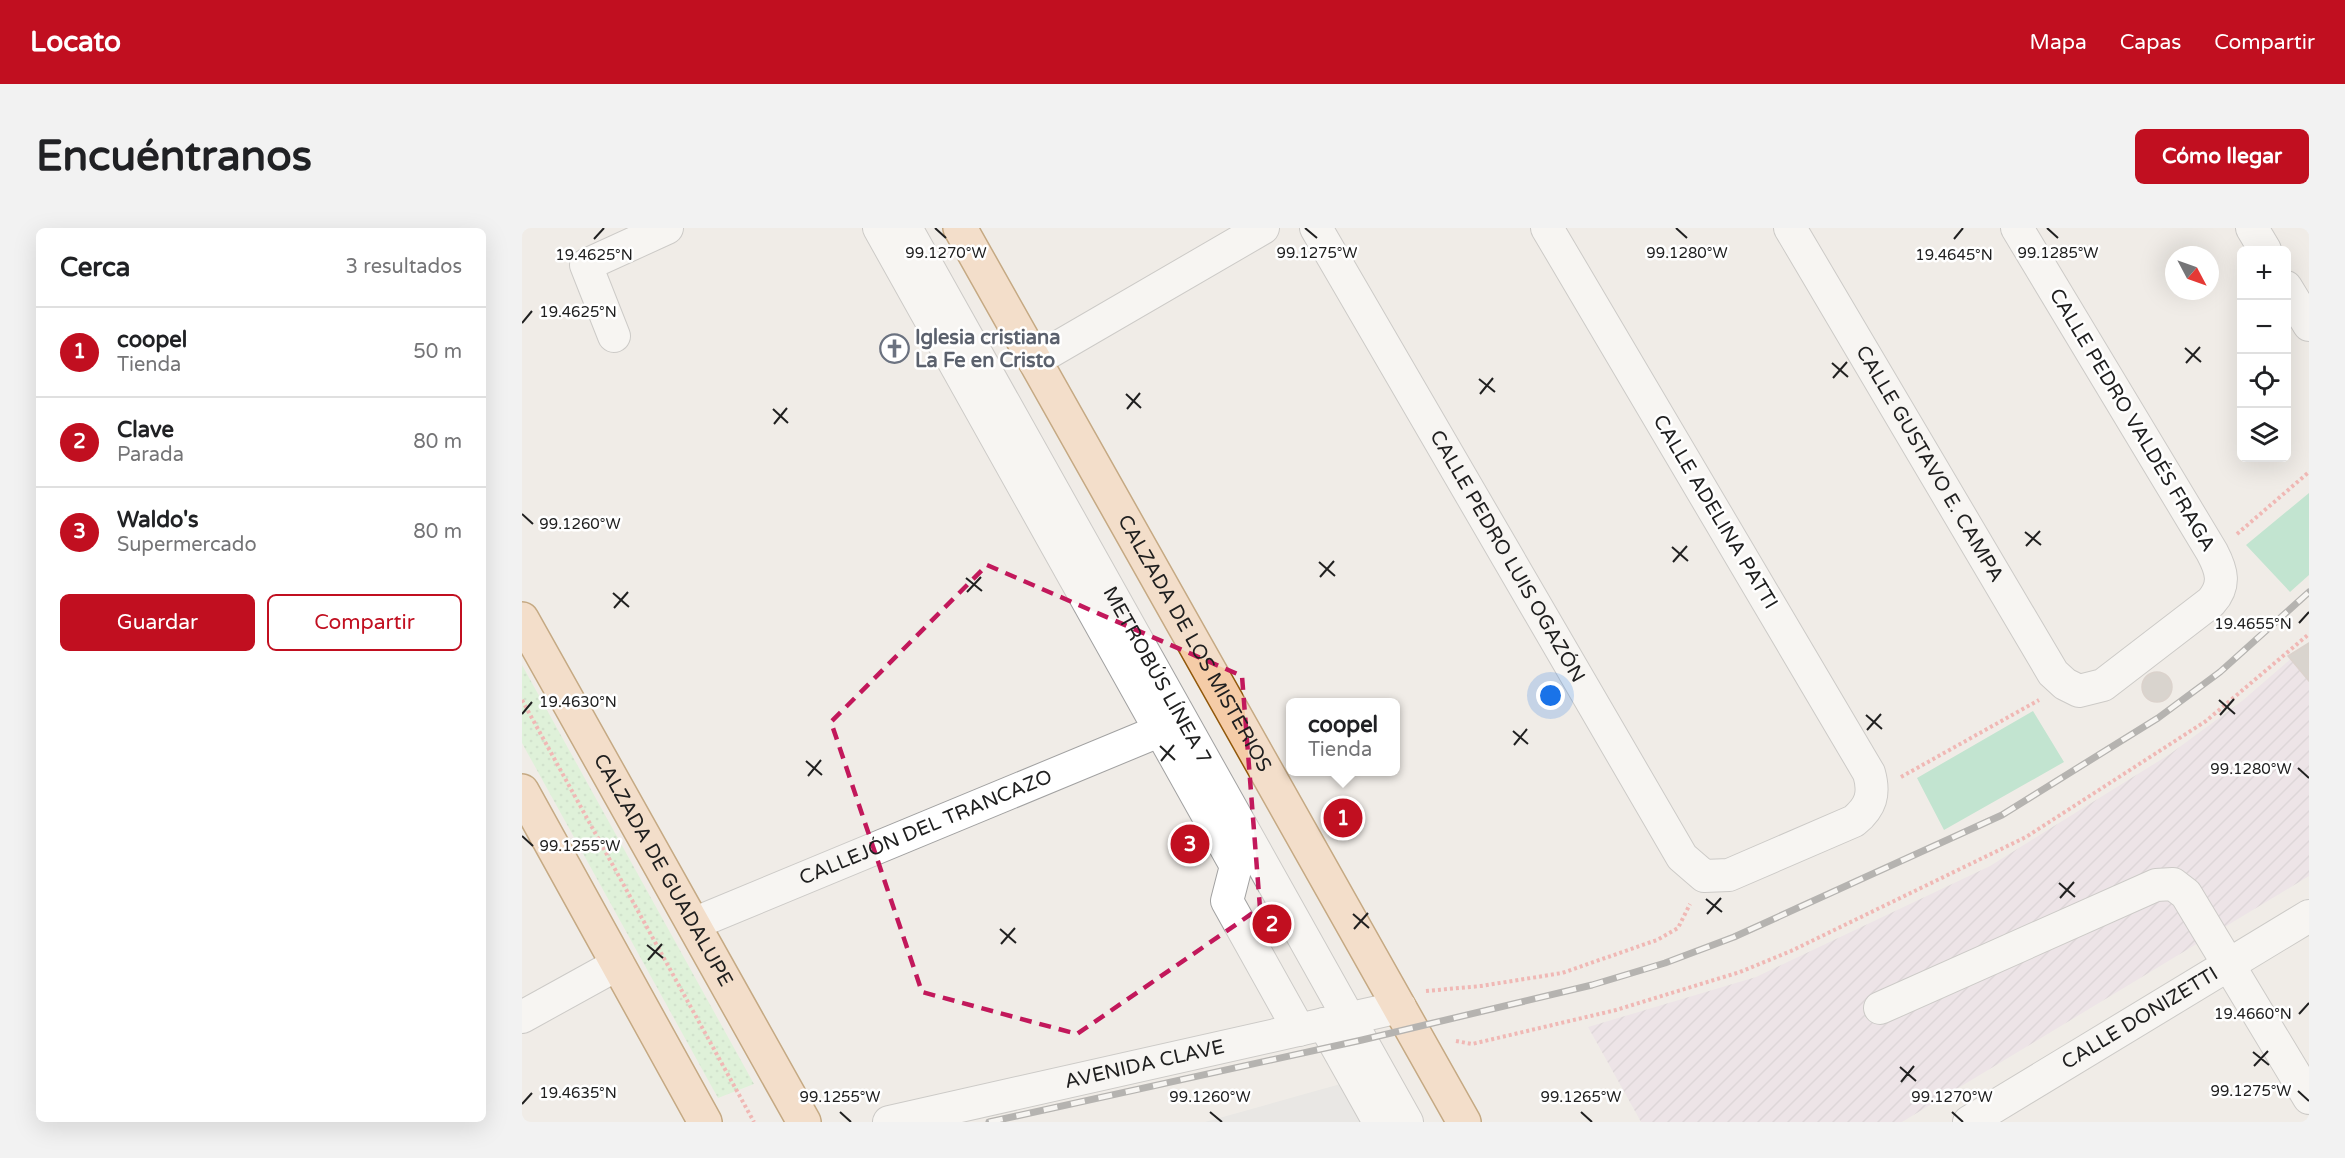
<!DOCTYPE html>
<html lang="es">
<meta charset="utf-8">
<style>
:root{--surface:#fff;--page:#f2f2f2;--text:#202124;--muted:#757577;--line:#e0e0e0;--accent:#c10f20}
body{margin:0;font-family:"Varela Round",sans-serif;background:var(--page);color:var(--text)}
.controls{position:absolute;right:18px;top:18px;display:grid;overflow:hidden;border-radius:9px;box-shadow:0 6px 24px #0002}
.controls button{width:54px;height:54px;display:grid;place-items:center;padding:0;border:0;border-bottom:2px solid var(--line);background:var(--surface);color:var(--text);font:30px sans-serif}
.compass{position:absolute;left:1643px;top:18px;width:54px;height:54px;border-radius:50%;background:var(--surface);box-shadow:0 6px 24px #0002;rotate:131deg}
.you{position:absolute;left:1029px;top:468px;width:21px;height:21px;margin:-15px;border:4px solid #fff;border-radius:50%;background:#1a73e8;box-shadow:0 0 0 9px #1a73e833}
.badge{display:grid;place-items:center;width:39px;height:39px;border-radius:50%;background:var(--accent);color:#fff;font-size:20px;font-weight:700}
.pin{position:absolute;translate:-50% -50%;border:3px solid #fff;box-shadow:0 2px 6px #0006}
.popup{position:absolute;left:764px;top:470px;width:114px;height:78px;box-sizing:border-box;display:grid;place-content:center;border-radius:9px;background:var(--surface);filter:drop-shadow(0 2px 4px #0005);font-size:20px;white-space:nowrap;color:var(--muted)}
.popup b{font-size:22px;color:var(--text)}
.popup::after{content:'';position:absolute;left:50%;top:100%;margin-left:-12px;border:12px solid transparent;border-top-color:var(--surface)}
.list{margin:0;padding:0;list-style:none}
h2{display:flex;justify-content:space-between;align-items:center;height:78px;margin:0;padding:0 24px;font-size:26px}
h2 small{font-size:20px;font-weight:400;color:var(--muted)}
.list li{display:grid;grid-template-columns:39px 1fr auto;gap:18px;align-items:center;box-sizing:border-box;height:90px;padding:0 24px;border-top:2px solid var(--line)}
.list b{display:block;font-size:22px;white-space:nowrap}
.list p{margin:0;font-size:20px;white-space:nowrap;color:var(--muted)}
.list em{font-size:20px;font-style:normal;color:var(--muted)}
.actions{display:flex;gap:12px;padding:18px 24px}
.actions a{flex:1;padding:14px 0;border:2px solid var(--accent);border-radius:9px;text-align:center;font-size:21px;color:var(--accent)}
.actions .main{background:var(--accent);color:#fff}
.icon{flex:none;width:33px;height:33px;fill:none;stroke:currentColor;stroke-width:2;stroke-linecap:round;stroke-linejoin:round}
.map{position:relative;flex:none;width:1787px;height:894px;overflow:hidden;border-radius:9px}
header{display:flex;align-items:center;gap:36px;box-sizing:border-box;height:84px;padding:0 30px;background:var(--accent);color:#fff}
header strong{font-size:28px}
nav{display:flex;gap:33px;margin-inline-start:auto;font-size:21px}
.intro{display:flex;align-items:center;justify-content:space-between;box-sizing:border-box;height:144px;padding:0 36px}
h1{margin:0;font-size:42px}
.button{padding:15px 27px;border-radius:9px;background:var(--accent);color:#fff;font-size:21px;font-weight:700}
main{display:flex;gap:36px;padding:0 36px}
aside{flex:1;background:var(--surface);border-radius:9px;box-shadow:0 6px 24px #0002}
.map>svg:first-child{display:block}
.industrial{fill:url(#industrial-furrows)}
.park{fill:url(#park-dots)}
.pitch{fill:#8bd9b3}
.parking{fill:#e0e0e0}
.building{fill:#bdb5b0;stroke:#c0b2ab;stroke-width:1.5}
.lines{fill:none;stroke-linecap:round;stroke-linejoin:round}
.minor-casing{stroke:#a1a1a1;stroke-width:34}
.major-casing{stroke:#91580b;stroke-width:36}
.path{stroke:#f07978;stroke-width:4;stroke-dasharray:3 3;stroke-linecap:butt}
.minor{stroke:#fff;stroke-width:32}
.major{stroke:#f5cca7;stroke-width:33}
.rail-casing{stroke:#6e6e6e;stroke-width:7}
.rail{stroke:#fff;stroke-width:4.5;stroke-dasharray:14;stroke-linecap:butt}
.marked{fill:none;stroke:#c2185b;stroke-width:4.5;stroke-dasharray:12 8;stroke-linejoin:round}
.ticks{fill:none;stroke:#202020;stroke-width:2}
.labels{text-anchor:middle;dominant-baseline:central;stroke-width:5;stroke-linejoin:round;paint-order:stroke}
.worship-label{font-size:20px;font-weight:bold;fill:#5b616d;stroke:#fff;text-anchor:start}
.street-label{font-size:20px;fill:#202020;stroke:#fff}
.ticks-label{font-size:15px;text-anchor:middle;fill:#202020;stroke:#fff;stroke-width:5;stroke-linejoin:round;paint-order:stroke}
</style>
<header>
<strong>Locato</strong>
<nav><a>Mapa</a><a>Capas</a><a>Compartir</a></nav>
</header>
<div class="intro"><h1>Encuéntranos</h1><a class="button">Cómo llegar</a></div>
<main>
<aside>
<h2>Cerca<small>3 resultados</small></h2>
<ul class="list">
<li><span class="badge">1</span><div><b>coopel</b><p>Tienda</p></div><em>50 m</em></li>
<li><span class="badge">2</span><div><b>Clave</b><p>Parada</p></div><em>80 m</em></li>
<li><span class="badge">3</span><div><b>Waldo's</b><p>Supermercado</p></div><em>80 m</em></li>
</ul>
<div class="actions"><a class="main">Guardar</a><a>Compartir</a></div>
</aside>
<div class="map">
<svg width="1787" height="894" viewBox="0 0 1787 894">
<defs>
<pattern id="industrial-furrows" width="10" height="10" patternUnits="userSpaceOnUse" patternTransform="scale(1.5)"><rect width="10" height="10" fill="#e8dae7"/><path d="M-1 1l2-2M0 10L10 0M9 11l2-2" fill="none" stroke="#c7bbc6"/></pattern>
<pattern id="park-dots" width="8" height="8" patternUnits="userSpaceOnUse" patternTransform="scale(1.5)"><rect width="8" height="8" fill="#c9f6c8"/><path d="M2 2h.1M6 6h.1" fill="none" stroke="#acd3ac" stroke-width="1.8" stroke-linecap="round"/></pattern>
</defs>
<rect width="100%" height="100%" fill="#f0ece7"/>
<path class="industrial" d="M1787,415v233l-407,246h-261l-53,-95 168,-50 234,-111 180,-112 72,-53z"/>
<path class="park" d="M0,437l232,419 -36,14 -196,-355z"/>
<path class="pitch" d="M1787,265v82l-19,17 -44,-47z
M1511,483l31,51 -120,68 -27,-52z"/>
<path class="parking" d="M829,853l23,41h-169z"/>
<path class="building" d="M1787,415v38l-21,-25z
M1620 459a15 15 0 1 1 30 0a15 15 0 1 1-30 0Z"/>
<g class="lines">
<defs>
<g id="minor">
<path d="M357,0l357,638 -9,35 72,129"/>
<path id="s1" d="M384,0l501,894"/>
<path id="s2" d="M794,0l366,629 22,19 25,-1 125,-54c17,-14 21,-27 15,-48l-322,-545"/>
<path id="s3" d="M1268,0l263,445 12,11 14,7 24,-6 108,-83c15,-17 11,-31 1,-50l-195,-324"/>
<path d="M1730,0l13,22"/>
<path d="M1764,59l23,38"/>
<path d="M92,108l-28,-71 81,-37"/>
<path d="M512,133l229,-133"/>
<path id="s4" d="M171,696l466,-193"/>
<path d="M1358,780l276,-123 17,-1 13,10 123,204"/>
<path d="M0,789l96,-53"/>
<path d="M802,796l55,98"/>
<path id="s5" d="M367,894l511,-115"/>
<path id="s6" d="M1447,894l340,-206"/>
</g>
<g id="major">
<path id="s7" d="M438,0l504,894"/>
<path id="s8" d="M0,391l282,503"/>
<path d="M0,563l183,331"/>
</g>
</defs>
<use href="#minor" class="minor-casing"/>
<use href="#major" class="major-casing"/>
<path class="path" d="M1715,306l72,-62
M0,472l232,422
M1379,549l138,-77
M904,763l55,-5 81,-13 95,-33 21,-12 12,-24
M934,813l16,3 144,-34 124,-38 51,-21 235,-114 180,-116 103,-87"/>
<use href="#minor" class="minor"/>
<use href="#major" class="major"/>
<defs>
<path id="rail" d="M467,894l373,-82 230,-55 73,-22 69,-26 268,-122 156,-97 62,-46 89,-80"/>
</defs>
<use href="#rail" class="rail-casing"/>
<use href="#rail" class="rail"/>
</g>
<path d="M0 0H1787V894H0ZM465,337l255,111 18,232 -183,126 -155,-42 -91,-270z" fill="#f0ece7" fill-opacity=".55" fill-rule="evenodd"/>
<path class="marked" d="M465,337l255,111 18,232 -183,126 -155,-42 -91,-270z"/>
<path class="ticks" d="M413,0l11,10M783,0l12,10M1154,0l11,10M1525,0l11,10M72,11l10,-11M1432,11l9,-11M0,95l10,-12M1663,120l16,14M1310,135l16,14M1664,135l14,-16M1311,150l14,-16M957,151l16,13M604,166l15,14M958,166l13,-16M251,181l15,14M605,181l13,-16M252,196l13,-16M0,286l11,10M1503,304l16,13M1504,318l14,-15M1150,319l16,14M797,334l16,14M1151,334l14,-16M798,349l14,-16M444,350l16,13M445,364l14,-15M91,365l16,14M92,380l14,-16M1777,395l10,-11M1697,472l16,14M0,486l10,-12M1344,487l16,14M1698,487l14,-16M1345,502l14,-16M991,503l15,13M992,517l13,-16M638,518l15,14M284,533l16,14M639,533l13,-16M1776,540l11,10M286,548l13,-16M0,608l11,10M1537,655l16,14M1538,670l14,-16M1184,671l16,13M831,686l16,14M1185,686l14,-16M478,701l16,14M832,701l14,-16M479,716l14,-16M125,717l16,13M126,732l14,-16M1777,786l10,-11M1731,824l16,13M1732,838l14,-15M1378,839l16,14M1379,854l13,-16M1776,863l11,10M0,876l10,-11M318,884l11,10M688,884l12,10M1059,884l11,10M1430,884l11,10"/>
<defs>
<symbol id="church-ring" viewBox="-11 -11 22 22"><circle r="9.5" fill="#fff" stroke="#6b7280" stroke-width="1.5"/><path d="M-1.2-6h2.4v3.5h3.3v2.4h-3.3V6h-2.4V-.1h-3.3v-2.4h3.3Z" fill="#6b7280"/></symbol>
</defs>
<g fill-rule="evenodd">
<use href="#church-ring" x="356" y="104" width="33" height="33"/>
</g>
<g class="labels">
<g class="worship-label">
<text x="393" y="110">Iglesia cristiana<tspan x="393" dy="23">La Fe en Cristo</tspan></text>
</g>
<g class="street-label">
<text transform="translate(1610 192) rotate(59)">CALLE PEDRO VALDÉS FRAGA</text>
<text stroke="none"><textPath href="#s3" startOffset="274">CALLE GUSTAVO E. CAMPA</textPath></text>
<text transform="translate(1193 284) rotate(59)">CALLE ADELINA PATTI</text>
<text stroke="none"><textPath href="#s2" startOffset="380">CALLE PEDRO LUIS OGAZÓN</textPath></text>
<text stroke="none"><textPath href="#s7" startOffset="477">CALZADA DE LOS MISTERIOS</textPath></text>
<text stroke="none"><textPath href="#s1" startOffset="513">METROBÚS LÍNEA 7</textPath></text>
<text stroke="none"><textPath href="#s4" startOffset="252">CALLEJÓN DEL TRANCAZO</textPath></text>
<text stroke="none"><textPath href="#s8" startOffset="288">CALZADA DE GUADALUPE</textPath></text>
<text stroke="none"><textPath href="#s6" startOffset="200">CALLE DONIZETTI</textPath></text>
<text stroke="none"><textPath href="#s5" startOffset="262">AVENIDA CLAVE</textPath></text>
</g>
</g>
<g class="ticks-label">
<text x="424" y="30">99.1270°W</text>
<text x="795" y="30">99.1275°W</text>
<text x="1165" y="30">99.1280°W</text>
<text x="1536" y="30">99.1285°W</text>
<text x="1432" y="32">19.4645°N</text>
<text x="72" y="32">19.4625°N</text>
<text x="56" y="89">19.4625°N</text>
<text x="58" y="301">99.1260°W</text>
<text x="1731" y="401">19.4655°N</text>
<text x="56" y="479">19.4630°N</text>
<text x="1729" y="546">99.1280°W</text>
<text x="58" y="623">99.1255°W</text>
<text x="1731" y="791">19.4660°N</text>
<text x="1729" y="868">99.1275°W</text>
<text x="56" y="870">19.4635°N</text>
<text x="318" y="874">99.1255°W</text>
<text x="688" y="874">99.1260°W</text>
<text x="1059" y="874">99.1265°W</text>
<text x="1430" y="874">99.1270°W</text>
</g>
</svg>
<div class="controls">
<button>+</button>
<button>−</button>
<button><svg class="icon" aria-label="locate" viewBox="0 0 24 24"><circle cx="12" cy="12" r="6"/><path d="M12 2v4M12 18v4M2 12h4M18 12h4"/></svg></button>
<button><svg class="icon" aria-label="layers" viewBox="0 0 24 24"><path d="M12 4l9 5-9 5-9-5zM3 14l9 5 9-5"/></svg></button>
</div>
<svg class="compass" viewBox="-18 -18 36 36"><path d="M0-13l5 13h-10z" fill="#e53935"/><path d="M0 13l5-13h-10z" fill="#757577"/></svg>
<div class="you"></div>
<div class="pin badge" style="left:821px;top:590px">1</div>
<div class="popup"><b>coopel</b>Tienda</div>
<div class="pin badge" style="left:750px;top:696px">2</div>
<div class="pin badge" style="left:668px;top:616px">3</div>
</div>
</main>
